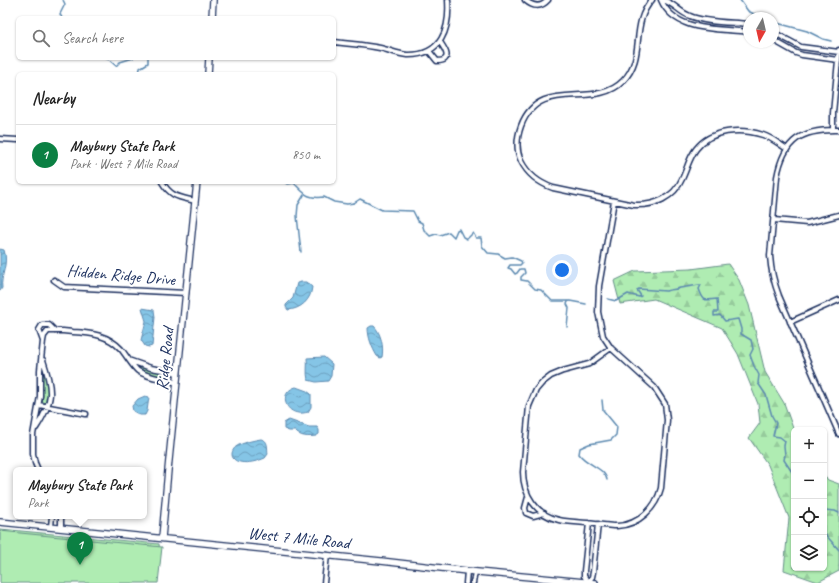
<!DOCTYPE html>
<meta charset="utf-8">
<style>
:root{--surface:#fff;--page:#f6f6f6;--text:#222;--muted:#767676;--line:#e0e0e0;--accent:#0b8043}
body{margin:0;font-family:Caveat,sans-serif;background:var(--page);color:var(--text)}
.controls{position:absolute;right:12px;bottom:12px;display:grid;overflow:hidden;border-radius:6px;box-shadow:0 1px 3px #0004}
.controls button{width:36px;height:36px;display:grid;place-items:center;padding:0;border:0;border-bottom:1px solid var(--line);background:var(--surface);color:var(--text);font:20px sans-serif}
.compass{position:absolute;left:743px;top:12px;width:36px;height:36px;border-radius:50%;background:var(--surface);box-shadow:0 1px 3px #0004;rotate:188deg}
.you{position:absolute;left:562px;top:270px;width:14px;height:14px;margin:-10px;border:3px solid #fff;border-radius:50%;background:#1a73e8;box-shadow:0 0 0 6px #1a73e833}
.badge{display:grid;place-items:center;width:26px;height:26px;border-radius:50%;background:var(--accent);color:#fff;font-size:13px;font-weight:700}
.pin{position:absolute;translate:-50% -33px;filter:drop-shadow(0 1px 2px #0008)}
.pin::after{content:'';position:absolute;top:21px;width:14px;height:12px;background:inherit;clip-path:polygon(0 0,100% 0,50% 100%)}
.popup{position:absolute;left:13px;top:467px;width:134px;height:52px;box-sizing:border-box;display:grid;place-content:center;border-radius:6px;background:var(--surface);filter:drop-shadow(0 1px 3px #0005);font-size:13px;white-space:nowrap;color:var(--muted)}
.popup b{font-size:15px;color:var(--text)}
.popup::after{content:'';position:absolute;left:50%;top:100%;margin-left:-8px;border:8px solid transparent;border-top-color:var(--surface)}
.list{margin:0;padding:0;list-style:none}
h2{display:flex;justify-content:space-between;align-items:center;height:52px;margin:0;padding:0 16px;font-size:17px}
h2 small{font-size:13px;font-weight:400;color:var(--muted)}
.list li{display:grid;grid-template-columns:26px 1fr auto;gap:12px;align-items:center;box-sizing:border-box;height:60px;padding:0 16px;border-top:1px solid var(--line)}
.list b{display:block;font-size:15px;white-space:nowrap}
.list p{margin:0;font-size:13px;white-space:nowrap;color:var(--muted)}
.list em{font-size:13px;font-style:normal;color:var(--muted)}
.icon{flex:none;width:22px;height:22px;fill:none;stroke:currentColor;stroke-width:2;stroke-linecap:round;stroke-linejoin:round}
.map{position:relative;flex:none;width:839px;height:583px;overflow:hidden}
.search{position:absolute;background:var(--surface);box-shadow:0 1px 3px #0004;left:16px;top:16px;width:320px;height:44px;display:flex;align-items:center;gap:10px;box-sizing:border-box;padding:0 14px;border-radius:6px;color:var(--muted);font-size:15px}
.panel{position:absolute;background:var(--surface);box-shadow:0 1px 3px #0004;left:16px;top:72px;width:320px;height:112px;border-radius:6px}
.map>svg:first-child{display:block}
.grass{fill:url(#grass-tufts);stroke:#658e88}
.forest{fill:url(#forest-firs);stroke:#658e88}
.park{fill:#afecb2;stroke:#658e88}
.water{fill:url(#water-waves);stroke:#5b89b0}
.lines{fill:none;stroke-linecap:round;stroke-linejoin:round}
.stream{stroke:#5b89b0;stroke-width:1.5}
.street-casing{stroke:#1b2f5e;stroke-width:7}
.secondary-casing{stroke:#1b2f5e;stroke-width:8}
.street{stroke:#fff;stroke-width:4}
.secondary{stroke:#fff;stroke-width:5.5}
.labels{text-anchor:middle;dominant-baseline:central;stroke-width:4;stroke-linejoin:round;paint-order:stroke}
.street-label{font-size:17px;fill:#1b2f5e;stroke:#fff}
</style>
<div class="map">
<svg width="839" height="583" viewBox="0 0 839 583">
<defs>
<pattern id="grass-tufts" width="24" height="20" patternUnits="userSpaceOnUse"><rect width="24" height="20" fill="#afecb2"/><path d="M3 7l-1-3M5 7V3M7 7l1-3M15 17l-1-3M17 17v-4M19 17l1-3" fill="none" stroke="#96cb9c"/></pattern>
<pattern id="forest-firs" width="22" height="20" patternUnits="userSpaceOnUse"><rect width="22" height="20" fill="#afecb2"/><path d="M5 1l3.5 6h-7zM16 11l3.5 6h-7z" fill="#96cb9c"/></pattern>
<pattern id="water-waves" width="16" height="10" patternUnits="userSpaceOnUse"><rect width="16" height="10" fill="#85c5e6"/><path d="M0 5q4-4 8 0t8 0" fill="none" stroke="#6ca0be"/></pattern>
</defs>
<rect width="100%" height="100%" fill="#fff"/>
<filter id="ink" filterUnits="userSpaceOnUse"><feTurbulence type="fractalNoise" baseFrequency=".025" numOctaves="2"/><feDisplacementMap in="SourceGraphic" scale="8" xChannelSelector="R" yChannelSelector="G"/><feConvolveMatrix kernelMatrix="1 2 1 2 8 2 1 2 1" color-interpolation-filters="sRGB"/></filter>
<g filter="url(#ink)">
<path class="grass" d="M136,366l13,4 15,2 2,4 -3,2c-10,-2 -19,-4 -27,-11z
M43,370c6,9 6,21 4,32l-3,1 -2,-3z
M0,529l159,15 1,8 -160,-8z"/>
<path class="forest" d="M728,264l11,16 10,25 16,67 19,31 10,28v137h30v-93l4,5 11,4v87l-21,11 -34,-12 5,-52 -21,-53 -19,-27 11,-15 -2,-19 -20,-50 -16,-26 -68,-29 -34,5 -6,-23 21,-10 56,-2z"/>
<path class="park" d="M0,531l162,16 -4,36h-158z"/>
<path class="water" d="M0,249l4,1c5,14 -4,26 -2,38l-2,3z
M301,282h5l6,5c-1,13 -11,22 -24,23l-2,-3v-2l7,-7 4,-15z
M142,308l12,2 1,7 -3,29 -3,1 -4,-1 -4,-6 5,-19z
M371,326h3c7,7 10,21 8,31l-2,1 -3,-2c-5,-8 -9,-19 -9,-28z
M324,357l8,7 -1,12 -3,5 -12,1 -8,-2c-2,-7 0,-15 -1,-22z
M296,387l11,4 4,3v13l-3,5c-23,7 -31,-20 -12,-25z
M145,396l4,1 -2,14 -2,4h-5l-7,-4 -1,-5 6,-7z
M289,420l20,7h8l2,3v4l-3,2c-8,1 -16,1 -21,-5h-6l-5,-2v-6z
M261,439c8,1 6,9 7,15l-3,4c-7,3 -17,6 -25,4 -11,-2 -10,-13 -1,-17 7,-3 15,-5 22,-6z"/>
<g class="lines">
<path class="stream" d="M740,0l8,11 14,7
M62,18l-2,-4 5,-10 -2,-4
M773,22l34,9 16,8 8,2
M107,58l9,8 4,-4 13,-4
M139,74l1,-6 8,-5v-5
M284,182l3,2 7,-1c11,11 13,16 30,14l10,5 13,2 7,-1 6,-4 22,11 31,1 5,10 4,2 2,7 6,6 6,-2 4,1 9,-3 5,5 3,-7 2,-1 4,8 4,2 6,-6 3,5h5l1,8 6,7 10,1 7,4 7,-1 9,4 1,2 -2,2h-10l-2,3 3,1 4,5 2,-1 3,-4h4l1,4 -4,4v3l6,1 8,8 6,1 11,11h18l16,3
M301,252l-4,-36 1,-11 6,-10
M608,299l8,2 12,-7 11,3 2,-1 -4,-6 2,-1 27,2c5,-2 10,-1 14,-3l19,-3h2l-2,4c5,14 6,11 18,10l1,13h-4v4l6,-1 5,6 13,-2 3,10v5l10,6 2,9 -3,6 4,11 5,9 -1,8 8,12 6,21 4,7 -3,13 7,1 5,4 -1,5 1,9 -1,5 10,15
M567,327l2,-19 -2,-4 1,-2
M602,400l1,10 14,17 -1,8 -5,5 -22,4 -9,4 -1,6c8,11 26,14 28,26
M824,510l11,1 4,2
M824,533l15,17"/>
<defs>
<path id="street" d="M525,0c8,7 16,8 23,0
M652,0c-23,26 -5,56 -29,81 -29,30 -83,-6 -102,45 -4,11 -5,24 0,35 7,14 18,22 32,27l81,17c20,1 40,-7 48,-26 5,-10 7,-21 14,-30 15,-20 45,-21 67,-14 9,3 16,9 24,14
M661,0c14,33 58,28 88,32
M663,0c11,3 17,13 27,16 17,7 41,6 59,8
M773,32l28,15 38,5
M773,40l23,13 6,2 36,5
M334,42c15,2 31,3 46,6 9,2 18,6 27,7 35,1 43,-26 41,-55
M429,51l8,10c17,0 7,-13 3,-19
M833,130v-17l6,-63
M839,130c-37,-1 -55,9 -62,47l-7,79c1,15 4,27 9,40l60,138
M0,139l18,1
M162,182c9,15 17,15 33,19
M774,220l33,3 32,-8
M54,280l10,7 122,6
M790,322l49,-22
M43,341l-4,-11 3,-5h7l6,6
M611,348l-22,16 -26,7 -12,5 -9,7 -6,7 -7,16 -6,66c0,22 13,43 36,48 9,2 18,2 28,3 10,1 20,3 30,3 22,-1 39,-18 44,-38l6,-68 -2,-16 -11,-17 -43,-39 -8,-12 -5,-24 1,-26 15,-85
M131,361l20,7 27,5
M39,405l47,9
M36,428c18,-28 17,-38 7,-68
M38,470l-3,-7 -2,-9v-19l7,-39v-26l3,-29 1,-5 4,-5c9,-1 17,0 25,1 19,1 35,3 48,17 5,6 12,18 17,22 12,8 26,7 39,12
M528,497l-3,11 1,5 7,3 11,-3
M589,523l-5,48v5l4,6 4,-5 1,-5 5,-48
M51,527l1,-11
M61,528v-12
M324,583l3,-28
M466,583l1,-12
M473,583l2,-11"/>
<path id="secondary" d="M212,18l1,-18
M208,74l1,-16
M0,522l381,39 86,10 128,12
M162,538l6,-68 29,-288"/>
</defs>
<use href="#street" class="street-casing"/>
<use href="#secondary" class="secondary-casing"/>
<use href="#street" class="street"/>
<use href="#secondary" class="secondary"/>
</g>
</g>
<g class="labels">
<g class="street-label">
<text transform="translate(121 275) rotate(5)">Hidden Ridge Drive</text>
<text transform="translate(165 359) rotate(-84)">Ridge Road</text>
<text transform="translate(299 538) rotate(6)">West 7 Mile Road</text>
</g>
</g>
</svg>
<div class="controls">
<button>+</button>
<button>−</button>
<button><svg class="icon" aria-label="locate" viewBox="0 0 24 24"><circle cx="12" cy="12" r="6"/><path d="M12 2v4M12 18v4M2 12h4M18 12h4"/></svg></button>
<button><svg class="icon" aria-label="layers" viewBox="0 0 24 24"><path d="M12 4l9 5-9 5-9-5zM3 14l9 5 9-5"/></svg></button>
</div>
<svg class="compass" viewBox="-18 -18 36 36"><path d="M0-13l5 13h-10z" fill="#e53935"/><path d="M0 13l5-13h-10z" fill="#767676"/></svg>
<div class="you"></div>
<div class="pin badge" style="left:80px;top:565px">1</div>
<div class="popup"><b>Maybury State Park</b>Park</div>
<div class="search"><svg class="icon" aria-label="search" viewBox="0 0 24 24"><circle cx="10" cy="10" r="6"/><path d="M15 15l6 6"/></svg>Search here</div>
<section class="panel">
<h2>Nearby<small></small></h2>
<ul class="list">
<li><span class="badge">1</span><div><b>Maybury State Park</b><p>Park · West 7 Mile Road</p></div><em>850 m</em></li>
</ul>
</section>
</div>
